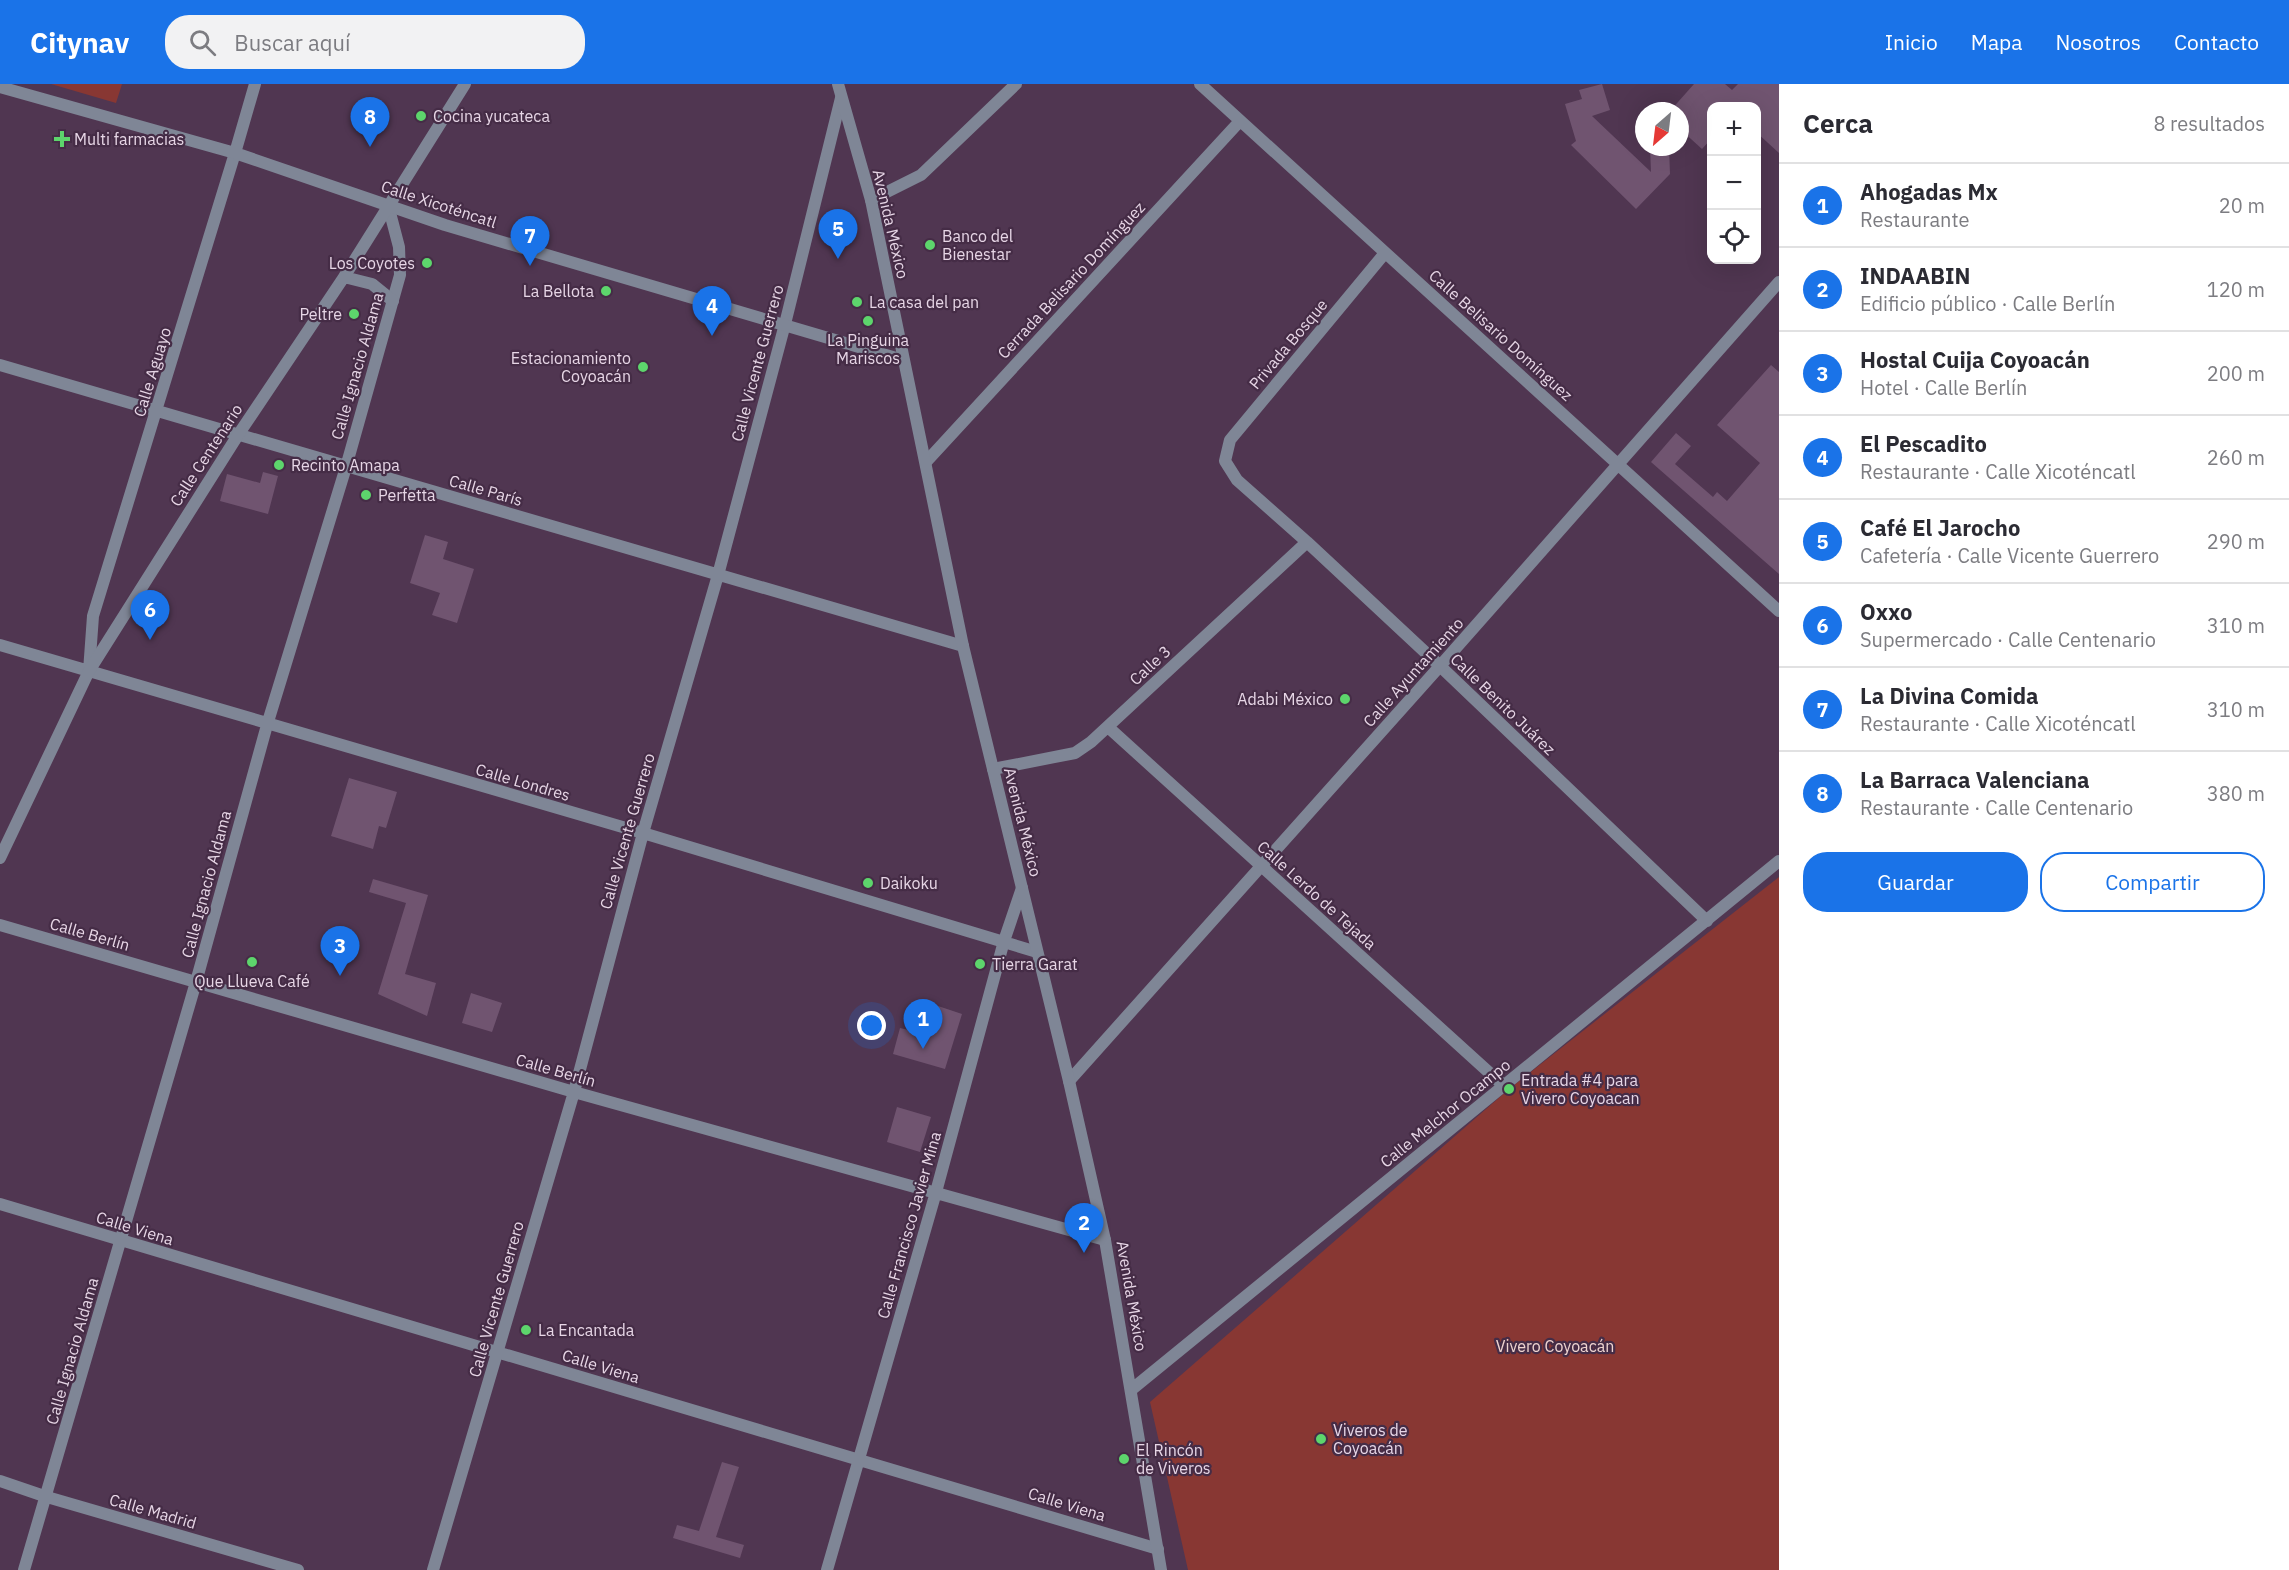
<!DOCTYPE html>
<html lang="es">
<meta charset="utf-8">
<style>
:root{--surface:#fff;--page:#f2f2f3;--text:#2b2b33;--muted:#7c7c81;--line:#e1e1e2;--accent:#1a73e8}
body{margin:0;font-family:"IBM Plex Sans",sans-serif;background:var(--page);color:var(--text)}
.controls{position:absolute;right:18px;top:18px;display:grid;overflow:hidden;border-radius:12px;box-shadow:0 6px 24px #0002}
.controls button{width:54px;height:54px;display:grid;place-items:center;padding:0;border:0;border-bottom:2px solid var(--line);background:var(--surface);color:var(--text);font:30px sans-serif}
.compass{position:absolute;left:1635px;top:18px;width:54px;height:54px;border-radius:50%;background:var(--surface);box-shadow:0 6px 24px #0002;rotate:208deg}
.you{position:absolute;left:872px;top:942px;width:21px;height:21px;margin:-15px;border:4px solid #fff;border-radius:50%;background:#1a73e8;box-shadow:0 0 0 9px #1a73e833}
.badge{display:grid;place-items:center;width:39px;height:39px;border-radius:50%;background:var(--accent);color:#fff;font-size:20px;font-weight:700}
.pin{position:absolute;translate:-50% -50px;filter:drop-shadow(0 2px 3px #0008)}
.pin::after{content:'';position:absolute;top:32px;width:21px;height:18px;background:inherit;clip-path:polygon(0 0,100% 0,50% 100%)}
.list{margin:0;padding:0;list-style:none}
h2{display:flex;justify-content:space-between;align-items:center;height:78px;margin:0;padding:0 24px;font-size:26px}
h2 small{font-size:20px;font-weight:400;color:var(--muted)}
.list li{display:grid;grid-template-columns:39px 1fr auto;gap:18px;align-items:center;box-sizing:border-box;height:84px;padding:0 24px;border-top:2px solid var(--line)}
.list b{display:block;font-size:22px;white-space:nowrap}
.list p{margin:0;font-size:20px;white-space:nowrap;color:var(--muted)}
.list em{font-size:20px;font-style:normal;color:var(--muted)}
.actions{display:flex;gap:12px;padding:18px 24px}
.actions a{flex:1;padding:14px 0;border:2px solid var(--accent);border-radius:24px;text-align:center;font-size:21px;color:var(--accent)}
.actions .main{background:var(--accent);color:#fff}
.icon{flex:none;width:33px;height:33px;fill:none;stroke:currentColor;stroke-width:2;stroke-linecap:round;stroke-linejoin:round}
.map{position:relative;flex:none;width:1779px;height:1486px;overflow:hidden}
header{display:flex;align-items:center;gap:36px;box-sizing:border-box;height:84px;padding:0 30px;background:var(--accent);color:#fff}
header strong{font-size:28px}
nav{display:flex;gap:33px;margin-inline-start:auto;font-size:21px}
.search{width:420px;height:54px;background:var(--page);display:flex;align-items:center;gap:15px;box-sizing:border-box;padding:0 21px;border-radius:24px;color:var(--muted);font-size:22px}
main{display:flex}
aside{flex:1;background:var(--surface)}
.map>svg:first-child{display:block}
.green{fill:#883733}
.building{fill:#705470}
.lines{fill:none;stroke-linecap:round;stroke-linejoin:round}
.minor{stroke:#7f8696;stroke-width:12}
.tertiary{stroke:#7f8696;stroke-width:12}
.poi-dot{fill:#5dd56c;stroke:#452c46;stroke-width:2}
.labels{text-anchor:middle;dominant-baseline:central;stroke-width:4.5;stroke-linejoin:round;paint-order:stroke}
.poi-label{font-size:16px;fill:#e7d6e6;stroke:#452c46;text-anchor:start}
.street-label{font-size:16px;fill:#e7d6e6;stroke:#452c46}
.park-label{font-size:16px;fill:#efd4d0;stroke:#452c46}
</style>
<header>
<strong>Citynav</strong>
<div class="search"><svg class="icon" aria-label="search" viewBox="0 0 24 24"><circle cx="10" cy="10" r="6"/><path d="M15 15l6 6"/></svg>Buscar aquí</div>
<nav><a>Inicio</a><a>Mapa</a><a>Nosotros</a><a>Contacto</a></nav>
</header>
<main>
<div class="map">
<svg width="1779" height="1486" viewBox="0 0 1779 1486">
<rect width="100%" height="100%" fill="#503651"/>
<path class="green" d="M51,0h71l-6,19z
M1779,793v693h-591l-38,-168 359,-313z"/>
<path class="building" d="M1602,0l8,26 -18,6 59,56 -1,-25h19l1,27 -34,35 -65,-64 5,-4 -11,-37 17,-5 -3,-9z
M1694,0h31l7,6 6,-6h41v69l-23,-21v-26h-44v32l-10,11 -22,-20v-18h-10z
M1771,281l8,7v202l-128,-112 25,-29 15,13 -16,18 38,33 4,-5 10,9 33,-38 -43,-38z
M263,388l15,4 -10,38 -48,-13 7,-27 33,9z
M425,451l23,7 -5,17 31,10 -17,54 -25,-8 8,-22 -30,-10z
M349,694l48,14 -11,36 -7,-2 -6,23 -42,-13z
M373,795l55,16 -23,79 31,9 -9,33 -49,-22 28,-91 -37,-11z
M471,909l31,10 -10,29 -30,-9z
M935,921l27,9 -17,55 -52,-15 7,-26 25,6z
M897,1023l34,10 -11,35 -33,-10z
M722,1378l17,5 -23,70 28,8 -4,13 -67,-20 4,-13 22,6z"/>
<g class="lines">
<path class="minor" d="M1200,0l579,527
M871,116l50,-25 95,-91
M1385,169l-155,187 -5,21 12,19 70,62 133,124 267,255
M0,281l963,281
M926,378l314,-341
M0,561l643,188 394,119
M89,587l4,-55 142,-463
M1108,643l396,359
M993,685l82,-16 16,-11 216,-200
M0,841l574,167 531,148
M1069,997l371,-415 339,-384
M0,1120l1158,345
M0,1397l47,16 251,73
M24,1486l172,-588 71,-257 79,-258 54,-192 -1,-28 -11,-42
M433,1486l141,-478 69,-259 75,-258 67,-251 56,-226
M827,1486l109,-378 68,-251 18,-53"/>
<path class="tertiary" d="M838,0l33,116 92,446 106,435 36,159 56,330
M0,3l235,66 210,72 458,135
M235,69l20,-69
M344,193l28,7 21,17
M0,774l89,-187 149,-236 106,-158 121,-193
M1131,1306l648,-529"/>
</g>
<g class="poi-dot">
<circle cx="421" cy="32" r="6"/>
<path d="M59 46h6v6h6v6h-6v6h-6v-6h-6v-6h6z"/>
<circle cx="930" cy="161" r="6"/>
<circle cx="427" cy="179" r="6"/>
<circle cx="606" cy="207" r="6"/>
<circle cx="857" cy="218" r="6"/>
<circle cx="354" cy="230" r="6"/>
<circle cx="868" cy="237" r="6"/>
<circle cx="643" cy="283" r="6"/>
<circle cx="279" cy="381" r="6"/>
<circle cx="366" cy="411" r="6"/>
<circle cx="1345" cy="615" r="6"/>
<circle cx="868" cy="799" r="6"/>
<circle cx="252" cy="878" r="6"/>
<circle cx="980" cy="880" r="6"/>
<circle cx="1509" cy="1005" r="6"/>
<circle cx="526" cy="1246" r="6"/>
<circle cx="1321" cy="1355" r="6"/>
<circle cx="1124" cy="1375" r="6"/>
</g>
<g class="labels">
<g class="poi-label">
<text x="433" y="32">Cocina yucateca</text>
<text x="74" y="55">Multi farmacias</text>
<text x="942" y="152">Banco del<tspan x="942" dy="18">Bienestar</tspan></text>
<text x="415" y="179" text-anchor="end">Los Coyotes</text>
<text x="594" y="207" text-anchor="end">La Bellota</text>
<text x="869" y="218">La casa del pan</text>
<text x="342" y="230" text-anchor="end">Peltre</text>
<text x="868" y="256" text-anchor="middle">La Pinguina<tspan x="868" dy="18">Mariscos</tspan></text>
<text x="631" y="274" text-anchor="end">Estacionamiento<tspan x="631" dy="18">Coyoacán</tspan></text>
<text x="291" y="381">Recinto Amapa</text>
<text x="378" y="411">Perfetta</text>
<text x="1333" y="615" text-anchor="end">Adabi México</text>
<text x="880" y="799">Daikoku</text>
<text x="992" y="880">Tierra Garat</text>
<text x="252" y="897" text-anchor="middle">Que Llueva Café</text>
<text x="1521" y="996">Entrada #4 para<tspan x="1521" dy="18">Vivero Coyoacan</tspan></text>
<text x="538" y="1246">La Encantada</text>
<text x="1333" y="1346">Viveros de<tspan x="1333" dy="18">Coyoacán</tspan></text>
<text x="1136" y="1366">El Rincón<tspan x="1136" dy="18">de Viveros</tspan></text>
</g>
<g class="street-label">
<text transform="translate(439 120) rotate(18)">Calle Xicoténcatl</text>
<text transform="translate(891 140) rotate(77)">Avenida México</text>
<text transform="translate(1071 196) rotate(-47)">Cerrada Belisario Domínguez</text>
<text transform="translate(1501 251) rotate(42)">Calle Belisario Domínguez</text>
<text transform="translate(1288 260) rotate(-50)">Privada Bosque</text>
<text transform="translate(757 279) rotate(-75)">Calle Vicente Guerrero</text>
<text transform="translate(357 282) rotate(-74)">Calle Ignacio Aldama</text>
<text transform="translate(152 288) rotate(-73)">Calle Aguayo</text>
<text transform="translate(206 371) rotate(-57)">Calle Centenario</text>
<text transform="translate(486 406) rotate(16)">Calle París</text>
<text transform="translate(1150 581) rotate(-43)">Calle 3</text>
<text transform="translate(1413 588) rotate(-48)">Calle Ayuntamiento</text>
<text transform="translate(1503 620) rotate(44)">Calle Benito Juárez</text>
<text transform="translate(523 698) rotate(16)">Calle Londres</text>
<text transform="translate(1023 738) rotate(76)">Avenida México</text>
<text transform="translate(627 747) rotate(-74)">Calle Vicente Guerrero</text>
<text transform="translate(206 800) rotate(-75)">Calle Ignacio Aldama</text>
<text transform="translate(1317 811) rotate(42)">Calle Lerdo de Tejada</text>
<text transform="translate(90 850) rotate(16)">Calle Berlín</text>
<text transform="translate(556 986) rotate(16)">Calle Berlín</text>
<text transform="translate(1445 1029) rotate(-39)">Calle Melchor Ocampo</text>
<text transform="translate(909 1141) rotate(-74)">Calle Francisco Javier Mina</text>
<text transform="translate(135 1144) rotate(17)">Calle Viena</text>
<text transform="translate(1132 1212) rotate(80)">Avenida México</text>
<text transform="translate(496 1215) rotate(-74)">Calle Vicente Guerrero</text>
<text transform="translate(72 1267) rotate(-74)">Calle Ignacio Aldama</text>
<text transform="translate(601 1282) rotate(17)">Calle Viena</text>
<text transform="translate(1067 1420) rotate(17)">Calle Viena</text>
<text transform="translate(153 1427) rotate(16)">Calle Madrid</text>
</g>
<g class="park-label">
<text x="1555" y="1262">Vivero Coyoacán</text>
</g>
</g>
</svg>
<div class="controls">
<button>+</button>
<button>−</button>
<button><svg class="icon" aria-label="locate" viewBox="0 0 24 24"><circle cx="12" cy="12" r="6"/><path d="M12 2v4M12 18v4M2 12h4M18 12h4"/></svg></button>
</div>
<svg class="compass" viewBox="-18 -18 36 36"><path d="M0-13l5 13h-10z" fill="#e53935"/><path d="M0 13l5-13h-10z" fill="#7c7c81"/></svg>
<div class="you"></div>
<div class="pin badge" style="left:923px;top:965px">1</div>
<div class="pin badge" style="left:1084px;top:1169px">2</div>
<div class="pin badge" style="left:340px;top:892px">3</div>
<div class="pin badge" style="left:712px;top:252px">4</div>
<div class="pin badge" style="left:838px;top:175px">5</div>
<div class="pin badge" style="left:150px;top:556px">6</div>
<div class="pin badge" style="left:530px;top:182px">7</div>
<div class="pin badge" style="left:370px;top:63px">8</div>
</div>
<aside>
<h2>Cerca<small>8 resultados</small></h2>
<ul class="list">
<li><span class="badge">1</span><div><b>Ahogadas Mx</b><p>Restaurante</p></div><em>20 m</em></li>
<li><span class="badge">2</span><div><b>INDAABIN</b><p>Edificio público · Calle Berlín</p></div><em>120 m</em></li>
<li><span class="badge">3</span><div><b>Hostal Cuija Coyoacán</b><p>Hotel · Calle Berlín</p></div><em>200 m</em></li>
<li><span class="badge">4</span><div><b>El Pescadito</b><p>Restaurante · Calle Xicoténcatl</p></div><em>260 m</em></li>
<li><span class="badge">5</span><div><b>Café El Jarocho</b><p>Cafetería · Calle Vicente Guerrero</p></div><em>290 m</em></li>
<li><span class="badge">6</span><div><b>Oxxo</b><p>Supermercado · Calle Centenario</p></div><em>310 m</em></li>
<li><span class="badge">7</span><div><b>La Divina Comida</b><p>Restaurante · Calle Xicoténcatl</p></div><em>310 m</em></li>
<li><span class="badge">8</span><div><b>La Barraca Valenciana</b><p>Restaurante · Calle Centenario</p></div><em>380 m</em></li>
</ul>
<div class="actions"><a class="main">Guardar</a><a>Compartir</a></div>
</aside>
</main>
